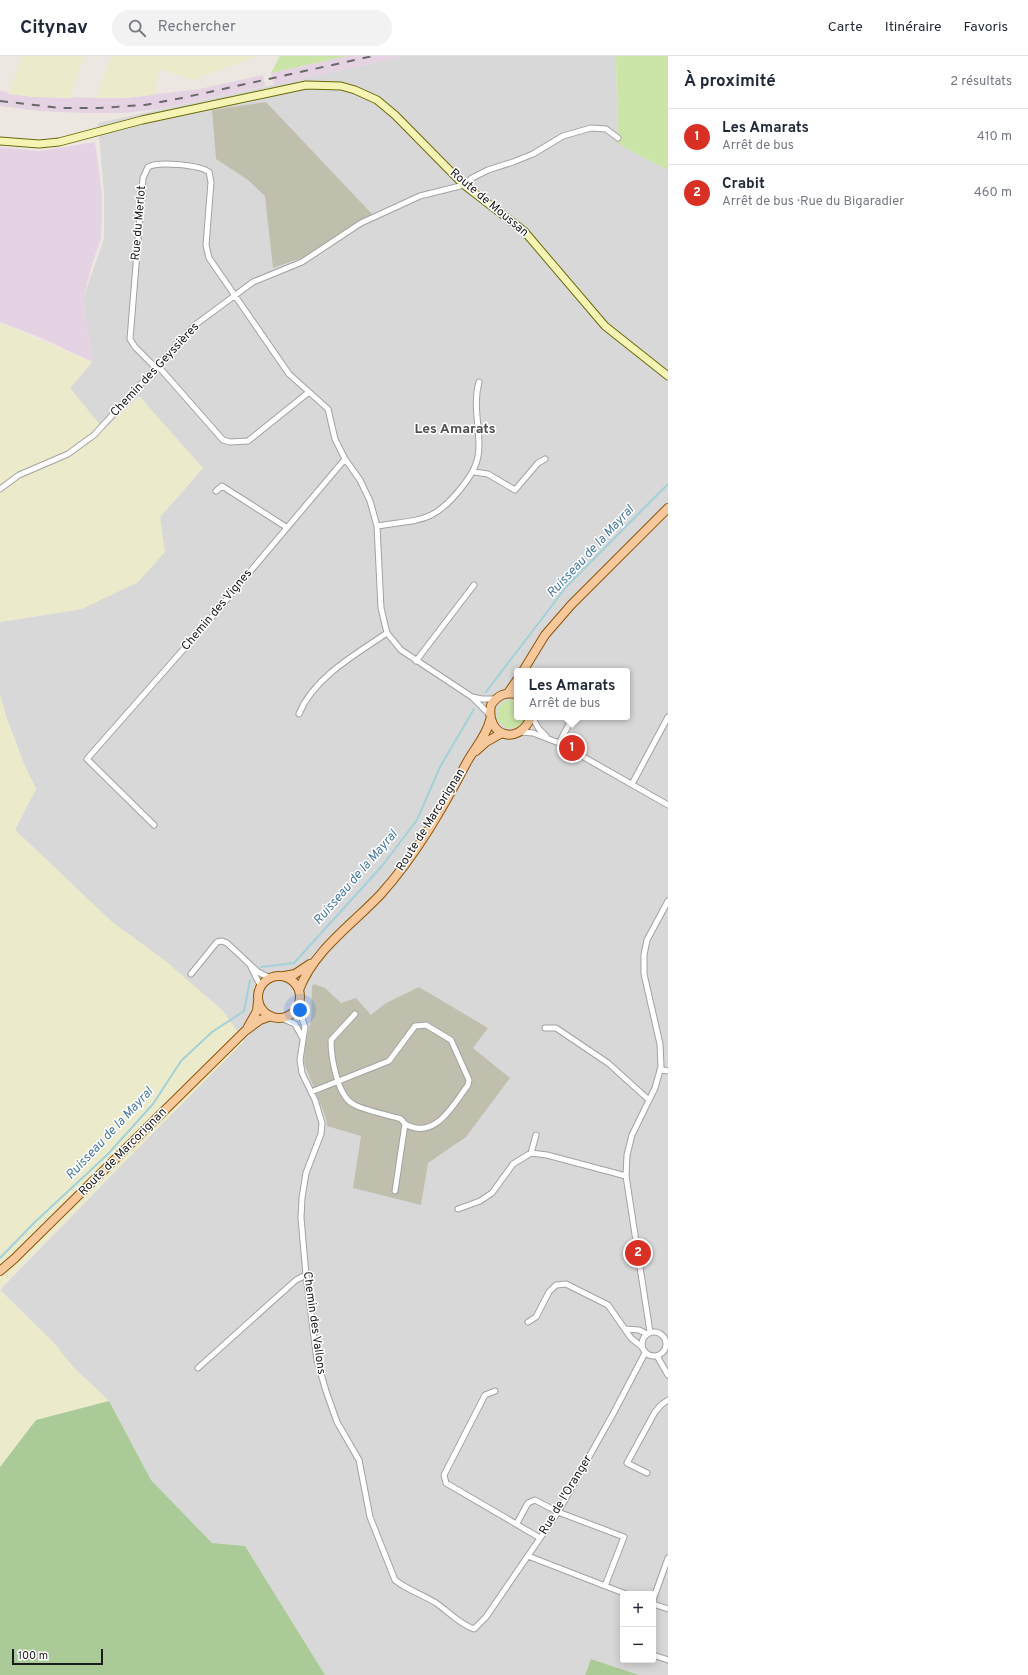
<!DOCTYPE html>
<html lang="fr">
<meta charset="utf-8">
<style>
:root{--surface:#fff;--page:#f2f2f3;--text:#1f2937;--muted:#747a83;--line:#e0e1e3;--accent:#d93025}
body{margin:0;font-family:Overpass,sans-serif;background:var(--page);color:var(--text)}
.controls{position:absolute;right:12px;bottom:12px;display:grid;overflow:hidden;border-radius:4px;box-shadow:0 2px 10px #0003}
.controls button{width:36px;height:36px;display:grid;place-items:center;padding:0;border:0;border-bottom:1px solid var(--line);background:var(--surface);color:var(--text);font:20px sans-serif}
.scale{position:absolute;left:12px;bottom:10px;width:91px;box-sizing:border-box;padding-left:4px;border:2px solid #1b1b1b;border-top:0;font-size:11px;line-height:14px;white-space:nowrap;color:#1b1b1b;-webkit-text-stroke:3px #fff;paint-order:stroke}
.you{position:absolute;left:300px;top:954px;width:14px;height:14px;margin:-10px;border:3px solid #fff;border-radius:50%;background:#1a73e8;box-shadow:0 0 0 6px #1a73e833}
.badge{display:grid;place-items:center;width:26px;height:26px;border-radius:50%;background:var(--accent);color:#fff;font-size:13px;font-weight:700}
.pin{position:absolute;translate:-50% -50%;border:2px solid #fff;box-shadow:0 1px 4px #0006}
.popup{position:absolute;left:514px;top:612px;width:116px;height:52px;box-sizing:border-box;display:grid;place-content:center;border-radius:4px;background:var(--surface);filter:drop-shadow(0 1px 3px #0005);font-size:13px;white-space:nowrap;color:var(--muted)}
.popup b{font-size:15px;color:var(--text)}
.popup::after{content:'';position:absolute;left:50%;top:100%;margin-left:-8px;border:8px solid transparent;border-top-color:var(--surface)}
.list{margin:0;padding:0;list-style:none}
h2{display:flex;justify-content:space-between;align-items:center;height:52px;margin:0;padding:0 16px;font-size:17px}
h2 small{font-size:13px;font-weight:400;color:var(--muted)}
.list li{display:grid;grid-template-columns:26px 1fr auto;gap:12px;align-items:center;box-sizing:border-box;height:56px;padding:0 16px;border-top:1px solid var(--line)}
.list b{display:block;font-size:15px;white-space:nowrap}
.list p{margin:0;font-size:13px;white-space:nowrap;color:var(--muted)}
.list em{font-size:13px;font-style:normal;color:var(--muted)}
.icon{flex:none;width:22px;height:22px;fill:none;stroke:currentColor;stroke-width:2;stroke-linecap:round;stroke-linejoin:round}
.map{position:relative;flex:none;width:668px;height:1619px;overflow:hidden}
header{display:flex;align-items:center;gap:24px;box-sizing:border-box;height:56px;padding:0 20px;background:var(--surface);border-bottom:1px solid var(--line)}
header strong{font-size:19px}
nav{display:flex;gap:22px;margin-inline-start:auto;font-size:14px}
.search{width:280px;height:36px;background:var(--page);display:flex;align-items:center;gap:10px;box-sizing:border-box;padding:0 14px;border-radius:22px;color:var(--muted);font-size:15px}
main{display:flex}
aside{flex:1;background:var(--surface)}
.map>svg:first-child{display:block}
.residential{fill:#d9d8d8;fill-rule:evenodd}
.industrial{fill:#e5d3e3}
.construction{fill:#c0bfad}
.farmland{fill:#ebebcc}
.grass{fill:#cbe5a8}
.forest{fill:#aaca97}
.lines{fill:none;stroke-linecap:round;stroke-linejoin:round}
.stream{stroke:#a2d1d9;stroke-width:2}
.street-casing{stroke:#a2a2a2;stroke-width:7}
.secondary-casing{stroke:#696b09;stroke-width:9}
.primary-casing{stroke:#8c5506;stroke-width:10}
.street{stroke:#fff;stroke-width:5}
.secondary{stroke:#f6f4b5;stroke-width:7}
.primary{stroke:#f7c89b;stroke-width:8}
.rail{stroke:#696969;stroke-width:2;stroke-dasharray:8 8;stroke-linecap:butt}
.labels{text-anchor:middle;dominant-baseline:central;stroke-width:3;stroke-linejoin:round;paint-order:stroke}
.street-label{font-size:12px;fill:#1b1b1b;stroke:#fff}
.water-label{font-size:13px;font-style:italic;fill:#497a9f;stroke:#fff}
.quarter-label{font-size:14px;font-weight:bold;fill:#4e4e4e;stroke:#fff}
</style>
<header>
<strong>Citynav</strong>
<div class="search"><svg class="icon" aria-label="search" viewBox="0 0 24 24"><circle cx="10" cy="10" r="6"/><path d="M15 15l6 6"/></svg>Rechercher</div>
<nav><a>Carte</a><a>Itinéraire</a><a>Favoris</a></nav>
</header>
<main>
<div class="map">
<svg width="668" height="1619" viewBox="0 0 668 1619">
<rect width="100%" height="100%" fill="#ece8e1"/>
<path class="residential" d="M405,0h211l2,87 50,27v1505h-29l-48,-16 -6,16h-260l-80,-129 -33,-3 -61,-63 -42,-79 -35,-33 -21,-26 -53,-52 167,-172 77,-77 -76,-78 -56,-41 -98,-93 22,-40 -12,-25 -18,-48 -6,-21v-73l82,-13 82,-57 -4,-35 42,-48 -63,-73 -35,34 -34,-42 22,-26 -9,-64 21,-59v-45l-6,-71zM517,615h110v46h-110zM623,1538h30v66h-30z"/>
<path class="industrial" d="M348,0h57l-131,29 -3,-12z
M263,19l2,11 -106,23 -35,4h-42l-43,-2 -39,-5v-15l34,6 91,1 75,-9z
M95,86l7,51v26l-1,19 -9,27 -9,33 9,64 -48,-23 -44,-17v-175l40,4z"/>
<path class="construction" d="M266,46l106,112 -65,42 -34,12 -8,-72 -17,-16 -32,-21 -4,-49z
M314,928l11,4 16,15 15,-5 15,17 15,-12 33,-16 69,41 -15,20 37,30 -44,59 -38,26 -7,42 -68,-17 8,-52 -34,-10 -1,-8 -22,-55 1,-17 6,-26 1,-34z"/>
<path class="farmland" d="M22,0h62l-14,42 -36,-1 -26,-3z
M112,0h146l-66,24 -32,-11 -6,26 -29,3h-29z
M0,267l92,39 -22,26 34,42 35,-34 64,72 -43,49 5,35 -27,30 -56,27 -82,13z
M0,639l6,21 18,48 12,25 -21,41 97,92 56,41 55,48 21,30 -244,247z
M0,1234l53,52 21,26 35,33 -73,19 -36,47z"/>
<path class="grass" d="M280,0h68l-77,17z
M616,0h52v114l-50,-26z
M510,644l7,1v16h9l-2,5 -9,6h-9l-9,-9c-1,-10 3,-17 13,-19z"/>
<path class="forest" d="M109,1345l42,79 61,63 33,3 80,129h-325v-208l36,-47z
M591,1603l48,16h-54z"/>
<g class="lines">
<path class="stream" d="M486,636l80,-105 102,-103
M261,911l33,-4 88,-97 35,-46 23,-53 34,-58
M0,1202l35,-36 73,-68 45,-50 28,-43 31,-29 32,-21 6,-31"/>
<defs>
<path id="street" d="M158,310l65,74 7,2 18,-1 61,-49
M156,312l-21,-21 -5,-8 13,-161 5,-11c10,-6 52,-2 61,5l2,10 -5,63 3,13 80,116 39,35 7,30 10,20 15,21 10,21 7,25 4,82 6,25 14,17 71,47
M474,416l14,2 27,16 23,-27 7,-4
M0,433l19,-14 49,-21 26,-19 101,-110 58,-43 49,-20 59,-39 59,-27 44,-11 8,-7 16,-8 25,-8 20,-8 30,-18 28,-8 15,1 12,9
M216,435l6,-5 64,41
M377,470c43,-7 56,-2 85,-39 10,-13 17,-24 17,-41 0,-22 -6,-43 0,-64
M416,605l58,-76
M299,658c14,-36 57,-60 88,-81
M489,658l-17,-17 10,2h13
M532,661l7,12 7,7
M521,676l12,1 26,10 109,62
M559,687l14,-26
M632,728l36,-67
M154,769l-67,-66 124,-141 134,-159
M251,911l10,20
M191,918l26,-32 5,-1 5,2 31,29 12,6
M298,951l7,20 -5,33 2,13 13,27 7,23 -1,11 -15,39 -4,25 -1,20 5,57 11,85 9,31 11,31 22,38 11,57 25,63c12,10 27,14 41,23 12,8 23,21 38,26l12,-12 72,-105 55,-98 32,-61
M355,958l-24,26c0,17 6,55 22,64 9,6 36,11 48,15l4,5 -10,67
M281,962l14,6 7,13
M545,972h11l52,35 41,37
M660,1013l8,2
M311,1036l78,-31 26,-35 11,-1 25,15 18,40 -1,5c-15,20 -33,56 -63,39
M531,1097l5,-18
M458,1153l22,-8 12,-8 21,-29 18,-11 16,2 79,21
M528,1266l8,-5 13,-25 7,-7 10,-1 42,21 23,33 11,9
M625,1273l14,1 8,4
M642 1288a12 12 0 1 1 24 0a12 12 0 1 1-24 0Z
M650,1276l-24,-156 1,-21 5,-20 23,-47 6,-21 -1,-23 -16,-70v-19l3,-15 21,-39
M657,1300l11,19
M198,1312l98,-88 10,-5
M495,1335l-10,4 -41,80 2,8 94,55
M647,1417l-20,-10 28,-51 6,-7 7,-5
M517,1467l11,-20 7,-3 23,12 66,25 -19,49
M528,1500l98,38
M653,1544l15,-42
M653,1548l15,5
M653,1599l15,5"/>
<path id="secondary" d="M0,85l39,3 20,-2 83,-22 164,-35 35,1 14,4 22,10 18,15 69,70 60,46 81,95 63,50"/>
<path id="primary" d="M523,615l22,-36 26,-30 97,-97
M508,637l9,-13
M517,638c-12,-2 -19,1 -26,11 -6,31 28,42 40,12
M476,695l10,-9 16,-9
M284,920l11,-2 15,-10
M258 941a21 21 0 1 1 42 0a21 21 0 1 1-42 0Z
M299,934c15,-40 54,-66 82,-96 35,-39 62,-86 86,-132 7,-13 20,-27 23,-42
M248,971l9,-16 1,-10
M0,1215l14,-12 231,-228 15,-11 11,-4"/>
</defs>
<use href="#street" class="street-casing"/>
<use href="#secondary" class="secondary-casing"/>
<use href="#primary" class="primary-casing"/>
<use href="#street" class="street"/>
<use href="#secondary" class="secondary"/>
<use href="#primary" class="primary"/>
<path class="rail" d="M0,45l61,7h37l47,-3 37,-7 191,-42"/>
</g>
<g class="labels">
<g class="street-label">
<text transform="translate(489 147) rotate(40)">Route de Moussan</text>
<text transform="translate(139 167) rotate(-85)">Rue du Merlot</text>
<text transform="translate(155 314) rotate(-47)">Chemin des Geyssières</text>
<text transform="translate(217 554) rotate(-50)">Chemin des Vignes</text>
<text transform="translate(431 764) rotate(-58)">Route de Marcorignan</text>
<text transform="translate(123 1096) rotate(-45)">Route de Marcorignan</text>
<text transform="translate(314 1267) rotate(82)">Chemin des Vallons</text>
<text transform="translate(566 1439) rotate(-59)">Rue de l'Oranger</text>
</g>
<g class="water-label">
<text transform="translate(591 496) rotate(-47)">Ruisseau de la Mayral</text>
<text transform="translate(356 822) rotate(-49)">Ruisseau de la Mayral</text>
<text transform="translate(110 1078) rotate(-47)">Ruisseau de la Mayral</text>
</g>
<g class="quarter-label">
<text x="455" y="373">Les Amarats</text>
</g>
</g>
</svg>
<div class="controls">
<button>+</button>
<button>−</button>
</div>
<div class="scale">100 m</div>
<div class="you"></div>
<div class="pin badge" style="left:572px;top:692px">1</div>
<div class="popup"><b>Les Amarats</b>Arrêt de bus</div>
<div class="pin badge" style="left:638px;top:1197px">2</div>
</div>
<aside>
<h2>À proximité<small>2 résultats</small></h2>
<ul class="list">
<li><span class="badge">1</span><div><b>Les Amarats</b><p>Arrêt de bus</p></div><em>410 m</em></li>
<li><span class="badge">2</span><div><b>Crabit</b><p>Arrêt de bus · Rue du Bigaradier</p></div><em>460 m</em></li>
</ul>
</aside>
</main>
